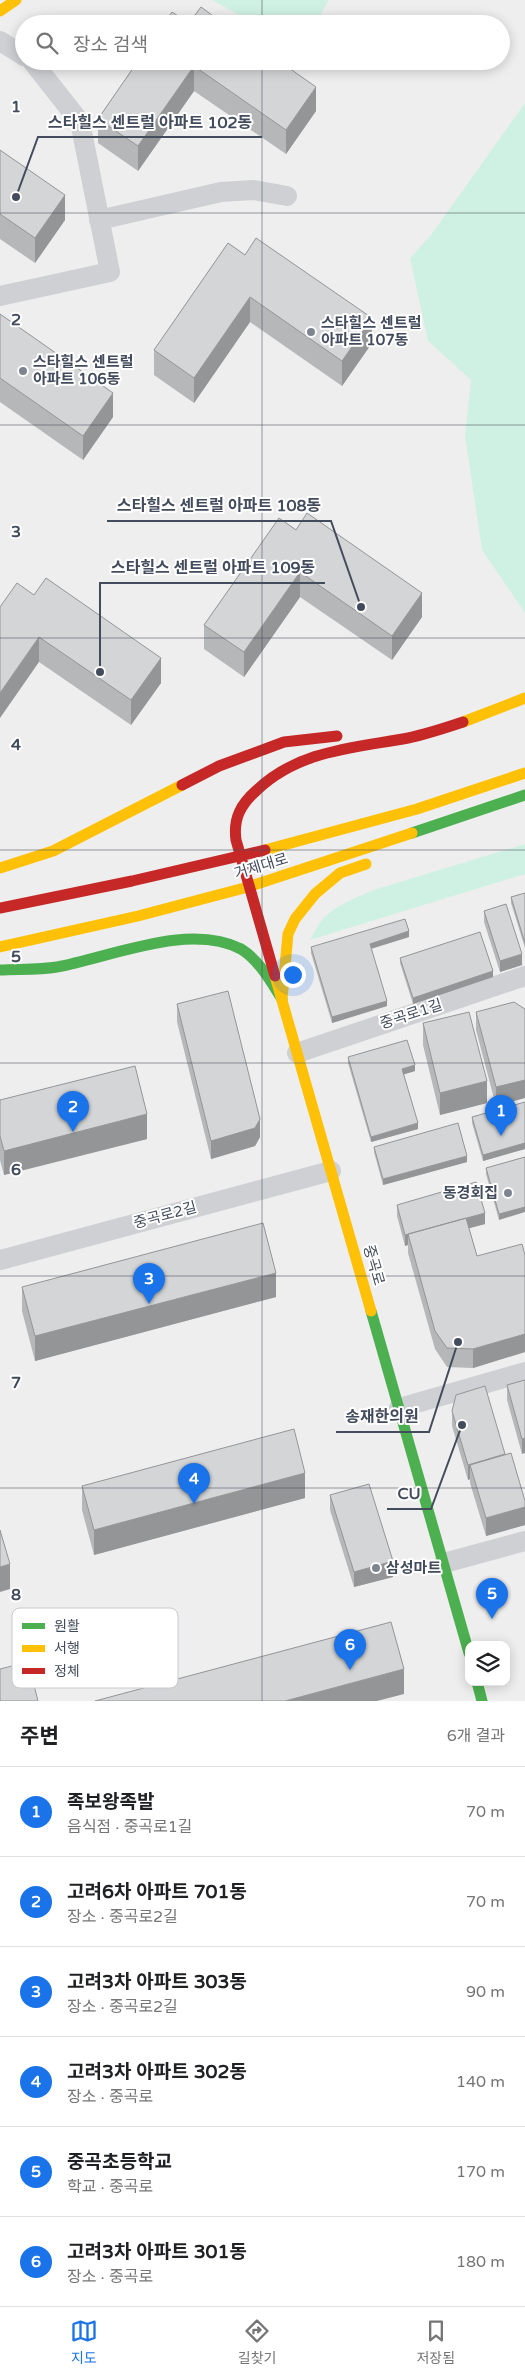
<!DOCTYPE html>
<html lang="ko">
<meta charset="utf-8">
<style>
:root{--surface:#fff;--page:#f6f6f6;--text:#202124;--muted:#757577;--line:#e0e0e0;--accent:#1a73e8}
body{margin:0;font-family:"Varela Round","Noto Sans KR",sans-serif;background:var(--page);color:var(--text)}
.controls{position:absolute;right:15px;bottom:15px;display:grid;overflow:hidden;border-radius:10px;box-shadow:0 2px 12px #0003}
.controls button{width:45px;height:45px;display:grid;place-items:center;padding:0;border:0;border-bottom:1px solid var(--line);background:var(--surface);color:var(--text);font:25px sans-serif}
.you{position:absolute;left:292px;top:974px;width:18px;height:18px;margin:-12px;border:4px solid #fff;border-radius:50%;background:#1a73e8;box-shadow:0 0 0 8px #1a73e833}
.badge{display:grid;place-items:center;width:32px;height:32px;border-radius:50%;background:var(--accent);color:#fff;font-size:16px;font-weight:700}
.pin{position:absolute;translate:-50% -41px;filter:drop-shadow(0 1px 2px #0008)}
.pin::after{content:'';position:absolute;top:26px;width:18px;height:15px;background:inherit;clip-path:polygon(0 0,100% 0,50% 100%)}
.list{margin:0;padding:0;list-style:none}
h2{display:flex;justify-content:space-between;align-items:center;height:65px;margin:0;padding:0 20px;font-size:21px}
h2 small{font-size:16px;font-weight:400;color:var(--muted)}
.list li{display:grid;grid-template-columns:32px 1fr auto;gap:15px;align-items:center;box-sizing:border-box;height:90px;padding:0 20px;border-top:1px solid var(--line)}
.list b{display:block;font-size:19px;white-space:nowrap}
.list p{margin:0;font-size:16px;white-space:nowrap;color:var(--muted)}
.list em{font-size:16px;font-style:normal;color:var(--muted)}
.icon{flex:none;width:28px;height:28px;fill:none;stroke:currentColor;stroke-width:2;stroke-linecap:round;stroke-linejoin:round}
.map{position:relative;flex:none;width:525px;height:1701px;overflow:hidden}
.search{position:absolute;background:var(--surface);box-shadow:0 2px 12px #0003;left:15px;right:15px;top:15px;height:55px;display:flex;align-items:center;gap:12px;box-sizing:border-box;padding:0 18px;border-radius:28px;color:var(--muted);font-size:19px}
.sheet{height:605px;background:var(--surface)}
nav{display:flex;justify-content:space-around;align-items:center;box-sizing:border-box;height:70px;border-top:1px solid var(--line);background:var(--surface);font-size:14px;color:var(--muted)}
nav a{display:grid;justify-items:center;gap:2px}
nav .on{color:var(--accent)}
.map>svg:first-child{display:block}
.green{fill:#cff1e3}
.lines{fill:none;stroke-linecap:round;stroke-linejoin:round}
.street{stroke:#cfd0d4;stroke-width:20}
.fast{stroke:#4caf50;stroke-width:11}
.slow{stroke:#ffc107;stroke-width:11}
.jam{stroke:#c62828;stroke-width:11}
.wall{fill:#b6b7b9}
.shaded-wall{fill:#949596}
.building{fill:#d4d5d7;stroke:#949596}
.grid{fill:none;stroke:#434c5d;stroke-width:1;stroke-opacity:0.55}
.poi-dot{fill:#7f8590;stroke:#fff;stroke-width:2}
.labels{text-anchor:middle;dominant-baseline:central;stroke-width:4;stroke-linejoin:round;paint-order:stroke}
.poi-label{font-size:15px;font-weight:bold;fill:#434c5d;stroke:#fff;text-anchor:start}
.street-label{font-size:15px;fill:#434c5d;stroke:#fff}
.key{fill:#fff;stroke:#c7c9ce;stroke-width:1}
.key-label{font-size:14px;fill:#434c5d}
.grid-label{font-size:16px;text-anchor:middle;font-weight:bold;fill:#434c5d;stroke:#fff;stroke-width:4;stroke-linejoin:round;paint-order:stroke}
.leader{fill:none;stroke:#434c5d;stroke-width:2}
.callout-dot{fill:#434c5d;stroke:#fff;stroke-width:2}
.callout-label{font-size:16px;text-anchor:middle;font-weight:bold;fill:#434c5d;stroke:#fff;stroke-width:4;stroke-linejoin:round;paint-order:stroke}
</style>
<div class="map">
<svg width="525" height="1701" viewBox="0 0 525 1701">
<rect width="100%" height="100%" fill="#efeeee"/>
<path class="green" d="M212,0h117l-14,24h-60z
M525,103v510l-43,-63 -17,-114 6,-56 -43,-39 -18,-83 21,-23z
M525,844v30l-215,66c4,-6 7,-15 12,-20 13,-15 37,-24 55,-31z"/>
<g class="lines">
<path class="street" d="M0,41l24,15
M99,220l122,-28 33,-2 33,6
M0,296l110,-24 -30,-150 -48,-61
M297,1053l228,-77
M0,1260l331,-89
M399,1408l126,-36
M444,1563l81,-22"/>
<path class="fast" d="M412,833l113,-38
M0,970c19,-1 39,0 57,-3 54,-10 132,-45 184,-18 18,11 30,33 41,50
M371,1311l98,342
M477,1682l5,19"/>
<path class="slow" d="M0,11l16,-11
M463,722l62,-24
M265,850l152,-41 108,-36
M0,868l53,-17 129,-66
M0,947l138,-31 110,-29 164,-54
M275,976l96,335
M282,999l6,-65 7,-15 20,-25 25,-21 26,-9"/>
<path class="jam" d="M182,785l37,-19 65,-24 53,-6
M0,908l132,-27 133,-31
M275,976l-39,-136c-3,-22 5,-36 21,-50 42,-40 97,-42 151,-52 19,-4 37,-10 55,-16"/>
</g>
<path class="wall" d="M138,61h141l37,50 -30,43 -92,-63 -56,80 -40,-28v-24z
M0,150l65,70 -30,43 -35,-24z
M228,243l144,100 -30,43 -92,-64 -56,81 -40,-28v-25z
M0,314l113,103 -30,43 -83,-58z
M279,518l143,99 -30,43 -92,-63 -56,80 -40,-28v-24z
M0,607l161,76 -30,42 -92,-63z
M525,893v55l-14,-45v-6z
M484,911l38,54 -22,7 -16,-50z
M409,937l-38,12 16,57 -55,17 -21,-70v-6z
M400,958l93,19 -80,27 -13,-41z
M177,1004l83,133 -5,9 -44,13 -34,-137z
M525,1009l-29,97 -20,-76v-18z
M423,1023l64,80 -47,12 -17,-70z
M348,1057l67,14 -11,3 14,55 -47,13 -23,-79z
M0,1100l147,39 -143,36 -4,-15z
M525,1102v47l-42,12 -11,-38v-6z
M374,1147l93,15 -84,23 -9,-33z
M525,1157l-26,63 -13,-46v-6z
M397,1205l88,19 -16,4 8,28 48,-1v97l-52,16 -26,-1 -12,-18 -27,-96v-8l-3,1 -8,-30z
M22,1287l254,10 -241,64 -13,-50z
M525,1380l-3,74 -15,-54v-15z
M452,1411l53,44 20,52v18l-39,11 -16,-53v-4l-2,1 -16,-54z
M82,1486l223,12 -211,57 -12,-45z
M330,1495l63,82 -39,10 -24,-77z"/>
<path class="shaded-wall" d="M194,66v25l-56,80v-25z
M316,87v24l-30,43v-24z
M65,195v25l-30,43v-25z
M250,297v25l-56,81v-25z
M372,318v25l-30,43v-25z
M113,393v24l-30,43v-24z
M300,572v25l-56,80v-25z
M422,593v24l-30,43v-24z
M39,637v25l-39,56v-25z
M161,658v25l-30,42v-25z
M409,931v6l-39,12v-5z
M522,954v11l-22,7v-11z
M493,971v6l-80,27v-6z
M387,1001v5l-55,17v-6z
M415,1065v6l-13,4v-6z
M525,1080v18l-29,8v-19z
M487,1081v22l-47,12v-22z
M147,1114v25l-143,36v-24z
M260,1119v18l-5,9 -44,13v-18z
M418,1123v6l-47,13v-5z
M525,1143v6l-42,12v-6z
M467,1156v6l-84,23v-6z
M525,1207v5l-26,8v-6z
M485,1213v11l-74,20 -3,-10v11l-3,1v-11z
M276,1273v24l-241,64v-25z
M525,1334v18l-52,16v-19z
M525,1438v15l-3,1v-15z
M505,1454l-35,11v14l-2,1v-15z
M305,1473v25l-211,57v-25z
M525,1507v18l-39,11v-18z
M393,1561v16l-39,10v-15z
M10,1564v25l-10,3v-25z
M404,1669v25l-27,7h-92z"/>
<path class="building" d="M201,7l23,17h-60l8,-12 17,11z
M138,61h141l37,26 -30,43 -92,-64 -56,80 -40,-27z
M0,150l65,45 -30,43 -35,-24z
M256,238l116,80 -30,43 -92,-64 -56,81 -40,-28 74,-107 17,12z
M0,314l113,79 -30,43 -83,-58z
M307,513l115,80 -30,43 -92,-64 -56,80 -40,-27 75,-107 17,12z
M46,578l115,80 -30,42 -92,-63 -39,56v-86l17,-24 17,12z
M525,893v50l-14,-46z
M506,904l16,50 -22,7 -16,-50z
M405,919l4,12 -39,13 17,57 -55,16 -21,-70z
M480,932l13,39 -80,27 -13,-40z
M228,991l32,128 -5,9 -44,13 -34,-137z
M514,1002l11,7v71l-29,7 -20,-75z
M469,1012l18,69 -47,12 -17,-70z
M407,1040l8,25 -13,4 16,54 -47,14 -23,-80z
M135,1066l12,48 -143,37 -4,-15v-36z
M525,1102v41l-42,12 -11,-38z
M458,1123l9,33 -84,23 -9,-32z
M525,1157v50l-26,7 -13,-46z
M476,1182l9,31 -80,22 -8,-30z
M466,1218l11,38 45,-12 3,11v79l-52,15 -26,-1 -12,-17 -27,-97z
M263,1223l13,50 -241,63 -13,-49z
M525,1380v58l-3,1 -15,-54z
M485,1386l20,68 -37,11 -16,-54 4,-16z
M294,1429l11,44 -211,57 -12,-44z
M511,1453l14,48v6l-39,11 -16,-53z
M369,1484l24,77 -39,11 -24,-77z
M0,1530l10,34 -10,3z
M391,1622l13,47 -119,32h-190z
M28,1662l10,39h-38v-32z"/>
<path class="grid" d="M262,0v24M262,61v1640M0,213h525M0,425h525M0,638h525M0,850h525M0,1063h525M0,1276h525M0,1488h525"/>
<g class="poi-dot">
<circle cx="311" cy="332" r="5"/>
<circle cx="23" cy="371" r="5"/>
<circle cx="508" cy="1193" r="5"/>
<circle cx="376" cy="1568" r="5"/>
</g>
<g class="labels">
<g class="poi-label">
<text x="321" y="323">스타힐스 센트럴<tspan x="321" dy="17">아파트 107동</tspan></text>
<text x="33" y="362">스타힐스 센트럴<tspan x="33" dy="17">아파트 106동</tspan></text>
<text x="498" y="1193" text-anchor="end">동경회집</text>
<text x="386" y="1568">삼성마트</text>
</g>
<g class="street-label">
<text transform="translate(261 866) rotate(-17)">거제대로</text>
<text transform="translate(411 1014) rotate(-18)">중곡로1길</text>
<text transform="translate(165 1215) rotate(-15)">중곡로2길</text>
<text transform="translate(374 1265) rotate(74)">중곡로</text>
</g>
</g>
<rect x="12" y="1608" width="166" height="80" rx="8" class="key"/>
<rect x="22" y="1623" width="23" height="6" fill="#4caf50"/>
<rect x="22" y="1645" width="23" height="7" fill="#ffc107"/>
<rect x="22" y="1668" width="23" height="6" fill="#c62828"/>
<g class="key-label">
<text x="54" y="1631">원활</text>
<text x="54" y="1653">서행</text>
<text x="54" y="1676">정체</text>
</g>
<g class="grid-label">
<text x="16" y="112">1</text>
<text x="16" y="325">2</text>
<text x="16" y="537">3</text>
<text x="16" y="750">4</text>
<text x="16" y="962">5</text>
<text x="16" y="1175">6</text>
<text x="16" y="1388">7</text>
<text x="16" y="1600">8</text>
</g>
<path class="leader" d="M16 197L38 137H262M361 607L331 521H107M100 672L100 583H325M458 1342L429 1432H336M462 1425L431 1509H387"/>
<g class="callout-dot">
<circle cx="16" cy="197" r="5"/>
<circle cx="361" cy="607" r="5"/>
<circle cx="100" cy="672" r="5"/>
<circle cx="458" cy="1342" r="5"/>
<circle cx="462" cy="1425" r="5"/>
</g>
<g class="callout-label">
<text x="150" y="128">스타힐스 센트럴 아파트 102동</text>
<text x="219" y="511">스타힐스 센트럴 아파트 108동</text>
<text x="213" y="573">스타힐스 센트럴 아파트 109동</text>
<text x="382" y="1422">송재한의원</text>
<text x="409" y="1499">CU</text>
</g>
</svg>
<div class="controls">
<button><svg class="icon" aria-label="layers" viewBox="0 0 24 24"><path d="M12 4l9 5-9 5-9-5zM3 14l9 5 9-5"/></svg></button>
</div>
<div class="you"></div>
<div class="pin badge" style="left:501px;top:1136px">1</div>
<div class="pin badge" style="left:73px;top:1132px">2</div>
<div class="pin badge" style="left:149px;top:1304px">3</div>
<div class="pin badge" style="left:194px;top:1504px">4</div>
<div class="pin badge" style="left:492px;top:1619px">5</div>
<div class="pin badge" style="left:350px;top:1670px">6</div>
<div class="search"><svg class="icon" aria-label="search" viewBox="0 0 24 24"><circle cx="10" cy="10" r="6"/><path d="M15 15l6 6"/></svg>장소 검색</div>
</div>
<section class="sheet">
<h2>주변<small>6개 결과</small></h2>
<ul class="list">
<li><span class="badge">1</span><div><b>족보왕족발</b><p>음식점 · 중곡로1길</p></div><em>70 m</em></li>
<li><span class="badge">2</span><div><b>고려6차 아파트 701동</b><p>장소 · 중곡로2길</p></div><em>70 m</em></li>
<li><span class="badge">3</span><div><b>고려3차 아파트 303동</b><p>장소 · 중곡로2길</p></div><em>90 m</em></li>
<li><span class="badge">4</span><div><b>고려3차 아파트 302동</b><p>장소 · 중곡로</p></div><em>140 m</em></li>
<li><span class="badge">5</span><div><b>중곡초등학교</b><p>학교 · 중곡로</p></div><em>170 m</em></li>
<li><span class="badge">6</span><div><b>고려3차 아파트 301동</b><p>장소 · 중곡로</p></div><em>180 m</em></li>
</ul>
</section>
<nav>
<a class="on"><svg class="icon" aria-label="map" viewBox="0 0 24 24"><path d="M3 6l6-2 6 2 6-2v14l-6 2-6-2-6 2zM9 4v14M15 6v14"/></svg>지도</a>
<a><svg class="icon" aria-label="directions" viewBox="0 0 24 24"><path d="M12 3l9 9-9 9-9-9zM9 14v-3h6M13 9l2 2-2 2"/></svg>길찾기</a>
<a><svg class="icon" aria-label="saved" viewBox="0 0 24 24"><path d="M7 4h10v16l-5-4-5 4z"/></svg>저장됨</a>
</nav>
